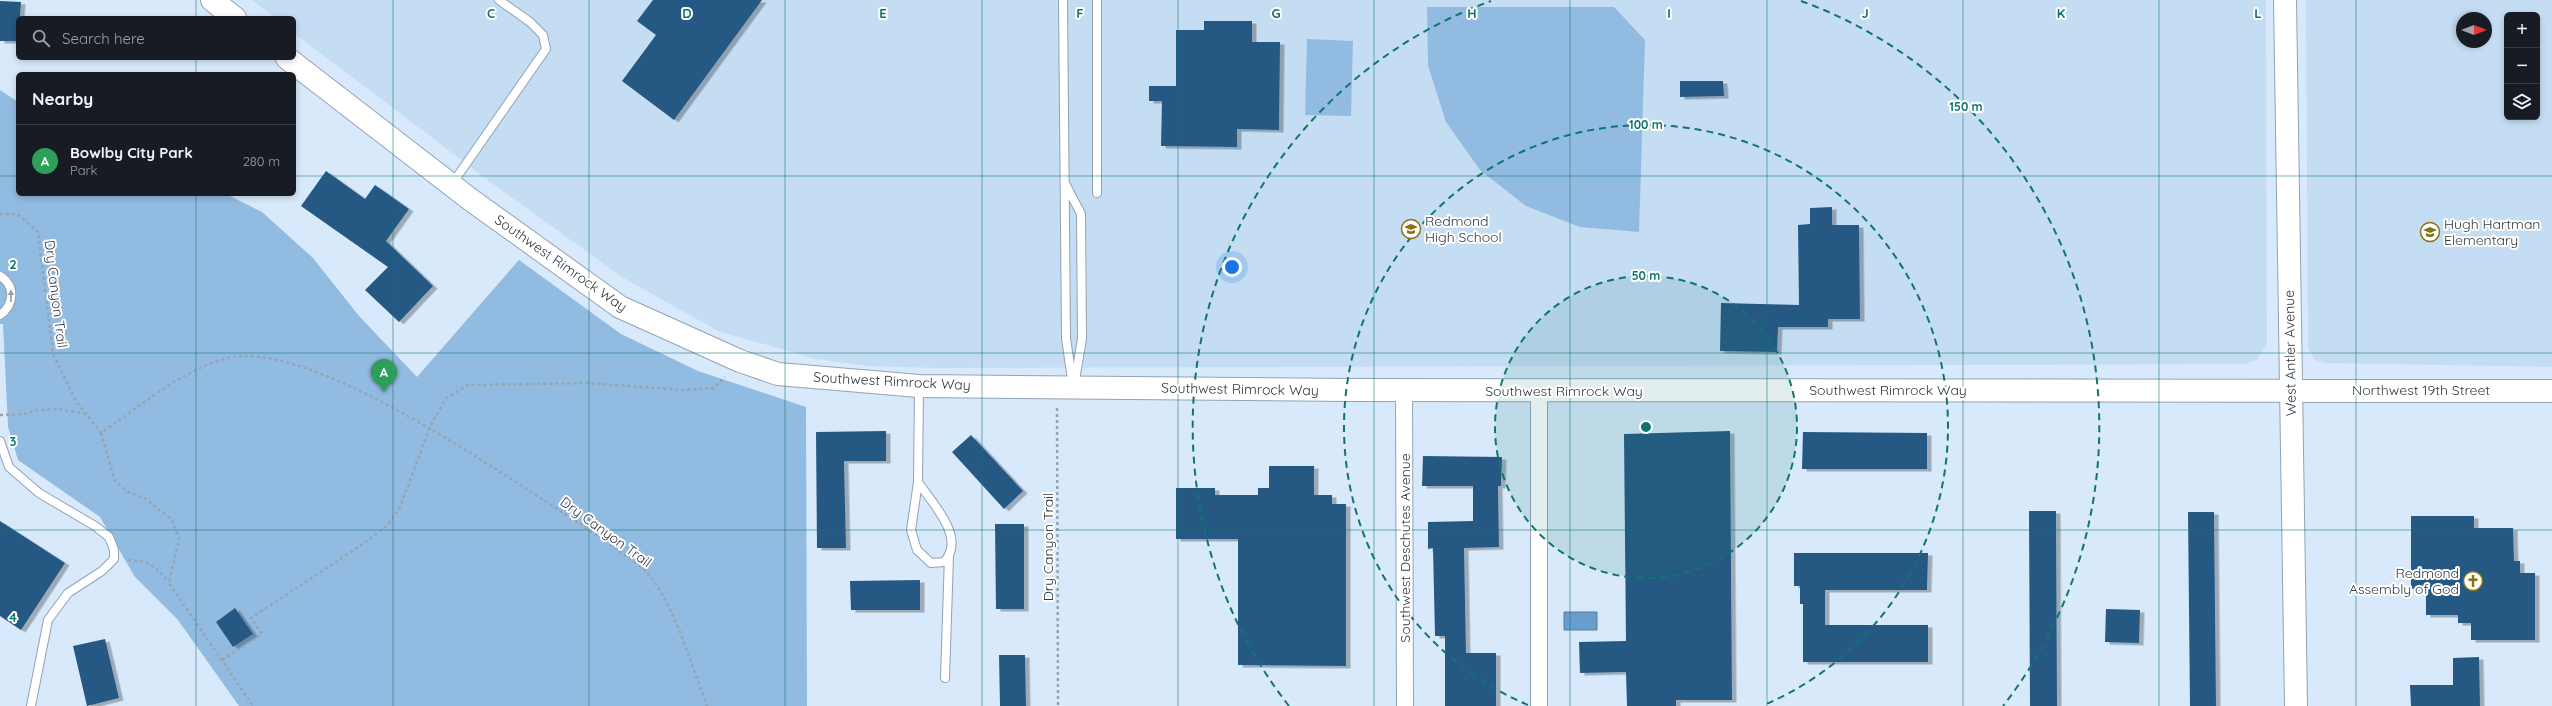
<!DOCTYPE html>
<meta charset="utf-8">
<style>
:root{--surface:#171b24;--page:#242831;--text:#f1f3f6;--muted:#9ea1a6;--line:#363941;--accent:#867213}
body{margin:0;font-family:Quicksand,sans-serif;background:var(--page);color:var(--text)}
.controls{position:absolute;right:12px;top:12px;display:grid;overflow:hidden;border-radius:6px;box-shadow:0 2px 6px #0003}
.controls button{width:36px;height:36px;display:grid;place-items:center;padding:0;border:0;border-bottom:1px solid var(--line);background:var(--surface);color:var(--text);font:20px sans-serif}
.compass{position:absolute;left:2456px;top:12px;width:36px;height:36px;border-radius:50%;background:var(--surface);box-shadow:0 2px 6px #0003;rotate:90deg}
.you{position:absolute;left:1232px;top:267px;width:14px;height:14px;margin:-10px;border:3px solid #fff;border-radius:50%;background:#1a73e8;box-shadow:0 0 0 6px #1a73e833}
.badge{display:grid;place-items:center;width:26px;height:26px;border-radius:50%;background:var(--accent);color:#fff;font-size:13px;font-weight:700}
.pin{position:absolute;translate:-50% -33px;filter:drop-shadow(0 1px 2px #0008)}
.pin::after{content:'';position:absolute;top:21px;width:14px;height:12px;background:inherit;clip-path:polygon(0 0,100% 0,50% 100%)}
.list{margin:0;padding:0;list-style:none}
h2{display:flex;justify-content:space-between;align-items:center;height:52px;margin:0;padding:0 16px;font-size:17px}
h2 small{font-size:13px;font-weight:400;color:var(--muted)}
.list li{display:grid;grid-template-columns:26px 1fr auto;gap:12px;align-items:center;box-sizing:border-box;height:72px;padding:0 16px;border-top:1px solid var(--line)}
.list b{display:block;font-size:15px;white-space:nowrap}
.list p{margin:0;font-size:13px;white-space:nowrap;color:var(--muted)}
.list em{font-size:13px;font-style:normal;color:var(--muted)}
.icon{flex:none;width:22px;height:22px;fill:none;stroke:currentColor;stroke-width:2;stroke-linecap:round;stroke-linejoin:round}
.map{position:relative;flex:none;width:2552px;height:706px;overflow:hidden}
.search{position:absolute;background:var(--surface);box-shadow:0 2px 6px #0003;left:16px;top:16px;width:280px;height:44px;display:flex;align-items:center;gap:10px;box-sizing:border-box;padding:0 14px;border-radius:6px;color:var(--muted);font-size:15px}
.panel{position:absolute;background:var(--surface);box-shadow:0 2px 6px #0003;left:16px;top:72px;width:280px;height:124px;border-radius:6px}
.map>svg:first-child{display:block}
.built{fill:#c5ddf3;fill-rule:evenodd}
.green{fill:#92bbe1}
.water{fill:#699dcc;stroke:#587fa2}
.building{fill:#265984;filter:url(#shadow)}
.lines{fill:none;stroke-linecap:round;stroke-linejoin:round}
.lane-casing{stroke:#92a3b3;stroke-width:10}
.street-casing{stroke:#92a3b3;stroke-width:18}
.secondary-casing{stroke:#92a3b3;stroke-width:24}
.path{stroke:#96a4b1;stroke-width:2.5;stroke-dasharray:3 3;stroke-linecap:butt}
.lane{stroke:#fff;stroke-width:8}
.street{stroke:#fff;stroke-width:16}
.secondary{stroke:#fff;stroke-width:22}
.oneway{fill:#989ca0}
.grid{fill:none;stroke:#0f766e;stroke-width:1;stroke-opacity:0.55}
.ring{fill:none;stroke:#0f766e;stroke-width:2;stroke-dasharray:7 5}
.labels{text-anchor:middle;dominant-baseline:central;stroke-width:4;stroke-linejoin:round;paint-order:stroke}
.poi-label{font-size:14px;fill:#323940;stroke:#fff;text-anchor:start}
.street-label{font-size:14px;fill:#323940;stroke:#fff}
.grid-label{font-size:13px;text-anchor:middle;font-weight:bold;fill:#0f766e;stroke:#fff;stroke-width:4;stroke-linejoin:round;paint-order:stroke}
.centre{fill:#0f766e;stroke:#fff;stroke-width:2}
.ring-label{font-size:12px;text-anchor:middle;font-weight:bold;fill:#0f766e;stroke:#fff;stroke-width:4;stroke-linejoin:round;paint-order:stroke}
</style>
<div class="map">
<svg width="2552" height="706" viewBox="0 0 2552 706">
<defs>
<filter id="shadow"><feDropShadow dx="4.5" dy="2.5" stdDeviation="0" flood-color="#0004"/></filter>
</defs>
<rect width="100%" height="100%" fill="#d7e9fa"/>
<path class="built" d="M252,0h2014l1,344 -10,16 -12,4 -1309,4 -67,-2 -53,-7 -98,-28 -96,-54 -133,-96 -195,-148v-15h-19z
M2306,0h246v367l-226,-4 -11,-3 -7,-12zM2507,15h30v102h-30zM2462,18h24v24h-24z"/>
<path class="green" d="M1427,7h187l31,33 -6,192 -59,-5 -54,-21 -46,-36 -34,-48 -18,-56z
M1307,39l46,2 -2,75 -46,-1z
M0,90l18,12v92h208l36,18 51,46 46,58 58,61 102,-117 102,74 77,37 108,36 1,299h-568l-61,-86 -43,-43 -35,-60 -82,-57 -10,-33 -5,-103h-3z"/>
<path class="water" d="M1564,612h33v18h-33z"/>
<path class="building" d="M653,0h109l-88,120 -52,-39 34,-46 -19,-14z
M0,1l21,1 -3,39h-18z
M1204,21h48v21h28l-1,88 -42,-1v18l-76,-1 1,-45h-13v-15h27v-56h28z
M1680,81h43l1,15 -44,1z
M326,171l39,28 10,-14 34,24 -23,32 47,45 -34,36 -34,-32 23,-23 -87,-61z
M1832,207v18h27l1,94h-32v8h-50l-1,25 -57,-1 1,-48 78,2 -1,-80 12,-1v-16z
M886,431v30h-42l2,87h-29l-1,-116z
M1730,431l2,269h-56v6h-49l-1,-34 -46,1 -1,-31 47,-1 -2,-207z
M1803,432l124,1v36h-125z
M971,435l52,56 -19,18 -52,-57z
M1423,456l79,1 -1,29h-3l1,61 -35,1 2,105h30v53h-51v-70h-10l-2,-88 -5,1v-27l45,-1v-35h-51z
M1269,466h45v29h18v9h14v162l-108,-1v-126h-62v-51h39v7h43v-7h11z
M2029,511h27l1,195h-27z
M2188,512h26l2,194h-26z
M2411,516h63v12h39l1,33h6v12h15v67h-64v-17h-13v-8h-32v-27l-15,1z
M0,521l65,42 -44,67 -21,-14z
M995,524h29v85h-28z
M1794,553h134l-1,37h-102v35h103v37h-125v-58h-3v-18h-6z
M920,580v30h-69l-1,-29z
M235,608l18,26 -20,13 -17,-25z
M2106,609l34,1 -1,33 -34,-1z
M105,639l14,59 -32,8 -14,-60z
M999,655h26l1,51h-26z
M2479,657l1,49h-69l-1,-21h43v-27z"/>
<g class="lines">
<defs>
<path id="lane" d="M1063,0l3,338 7,49
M1097,0v193
M452,184l94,-135 -3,-14 -13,-13 -31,-22
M1066,185l15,29 1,125 -7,41
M0,276c16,10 14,29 0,39
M0,441l9,26 30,26 56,33 14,11 5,13v9l-12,12 -34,22 -20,27 -17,86
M918,482c14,21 49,56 26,80l-13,1 -14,-13 -6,-20z
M918,482l1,-95
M945,678l4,-122"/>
<path id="street" d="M1404,391l1,315
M1539,391v315"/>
<path id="secondary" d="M212,0l23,18
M2285,0l11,706
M287,58l184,142 149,107 120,54 38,13 141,12 432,4 1201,1"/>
</defs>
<use href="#lane" class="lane-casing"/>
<use href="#street" class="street-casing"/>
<use href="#secondary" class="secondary-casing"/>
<path class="path" d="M0,214h17l21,18 15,122 23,47 25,32c37,-25 83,-65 127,-75 76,-19 252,101 317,143 26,17 52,34 77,52 8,6 18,12 25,19 28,33 44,93 60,134
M1057,408l1,298
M0,415l25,-1 12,-4 22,-1 27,5
M101,433l14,48 13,11 18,7 26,21 7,19 -10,44 84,123
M128,560c22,1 27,6 41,22
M222,660l40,-26 -11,-16 112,-74 24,-18 13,-19 30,-80 16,-29 22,-13 121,-2 94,7 31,-2 11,-11"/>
<use href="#lane" class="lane"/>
<use href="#street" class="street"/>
<use href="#secondary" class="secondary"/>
</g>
<defs><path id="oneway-solid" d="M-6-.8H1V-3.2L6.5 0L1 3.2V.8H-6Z"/></defs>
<use class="oneway" href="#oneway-solid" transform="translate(11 296) rotate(-91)"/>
<path class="grid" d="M196,0v18M393,0v706M589,0v706M785,0v706M982,0v706M1178,0v706M1374,0v706M1570,0v706M1767,0v706M1963,0v706M2159,0v706M2356,0v706M196,58v16M0,176h18M294,176h2258M196,194v512M0,353h2552M0,530h2552"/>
<circle cx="1646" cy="427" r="151" fill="#0f766e" fill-opacity=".12"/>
<g class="ring">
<circle cx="1646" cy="427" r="151"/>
<path d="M1528 705A302 302 0 1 1 1764 705"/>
<path d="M1289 706A453 453 0 0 1 1491 1M1801 1A453 453 0 0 1 2003 706"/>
</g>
<defs>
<symbol id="school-ring" viewBox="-11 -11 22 22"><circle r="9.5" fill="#fff" stroke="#867213" stroke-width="1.5"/><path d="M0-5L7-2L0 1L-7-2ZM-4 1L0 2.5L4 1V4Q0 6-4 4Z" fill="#867213"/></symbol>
<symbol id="church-ring" viewBox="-11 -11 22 22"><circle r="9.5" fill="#fff" stroke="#867213" stroke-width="1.5"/><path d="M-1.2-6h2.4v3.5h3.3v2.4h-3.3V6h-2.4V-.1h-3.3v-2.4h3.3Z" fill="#867213"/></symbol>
</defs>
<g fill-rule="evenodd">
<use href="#school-ring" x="1400" y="218" width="22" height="22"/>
<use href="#school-ring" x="2419" y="221" width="22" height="22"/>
<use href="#church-ring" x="2462" y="570" width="22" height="22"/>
</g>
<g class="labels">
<g class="poi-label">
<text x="1425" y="221">Redmond<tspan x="1425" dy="16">High School</tspan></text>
<text x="2444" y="224">Hugh Hartman<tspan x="2444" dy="16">Elementary</tspan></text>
<text x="2459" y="573" text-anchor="end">Redmond<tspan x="2459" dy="16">Assembly of God</tspan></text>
</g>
<g class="street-label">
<text transform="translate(561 263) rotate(35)">Southwest Rimrock Way</text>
<text transform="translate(56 294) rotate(83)">Dry Canyon Trail</text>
<text transform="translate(2290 353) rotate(-91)">West Antler Avenue</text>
<text transform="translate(892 381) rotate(3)">Southwest Rimrock Way</text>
<text transform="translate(1240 389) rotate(1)">Southwest Rimrock Way</text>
<text x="1888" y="390">Southwest Rimrock Way</text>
<text x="2421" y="390">Northwest 19th Street</text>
<text x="1564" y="391">Southwest Rimrock Way</text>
<text transform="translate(606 532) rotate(36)">Dry Canyon Trail</text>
<text transform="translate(1048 547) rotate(-90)">Dry Canyon Trail</text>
<text transform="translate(1405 548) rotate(-90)">Southwest Deschutes Avenue</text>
</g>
</g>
<g class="grid-label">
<text x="491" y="18">C</text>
<text x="687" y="18">D</text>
<text x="883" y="18">E</text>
<text x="1080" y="18">F</text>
<text x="1276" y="18">G</text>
<text x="1472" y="18">H</text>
<text x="1669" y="18">I</text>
<text x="1865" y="18">J</text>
<text x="2061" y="18">K</text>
<text x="2258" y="18">L</text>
<text x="13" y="269">2</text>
<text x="13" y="446">3</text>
<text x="13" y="622">4</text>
</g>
<circle cx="1646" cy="427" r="6" class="centre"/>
<g class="ring-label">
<text x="1966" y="111">150 m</text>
<text x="1646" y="129">100 m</text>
<text x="1646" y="280">50 m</text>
</g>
</svg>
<div class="controls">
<button>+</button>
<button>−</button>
<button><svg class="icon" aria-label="layers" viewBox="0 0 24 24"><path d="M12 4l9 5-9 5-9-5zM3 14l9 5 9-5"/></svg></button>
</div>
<svg class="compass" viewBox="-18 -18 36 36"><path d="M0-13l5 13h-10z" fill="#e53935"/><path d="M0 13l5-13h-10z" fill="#9ea1a6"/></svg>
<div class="you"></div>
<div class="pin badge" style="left:384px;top:392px;background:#2e9e5b">A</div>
<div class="search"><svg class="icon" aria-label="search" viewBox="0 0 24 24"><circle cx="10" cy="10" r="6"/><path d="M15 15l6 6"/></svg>Search here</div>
<section class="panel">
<h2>Nearby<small></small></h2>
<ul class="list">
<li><span class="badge" style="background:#2e9e5b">A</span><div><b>Bowlby City Park</b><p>Park</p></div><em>280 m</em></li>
</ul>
</section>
</div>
